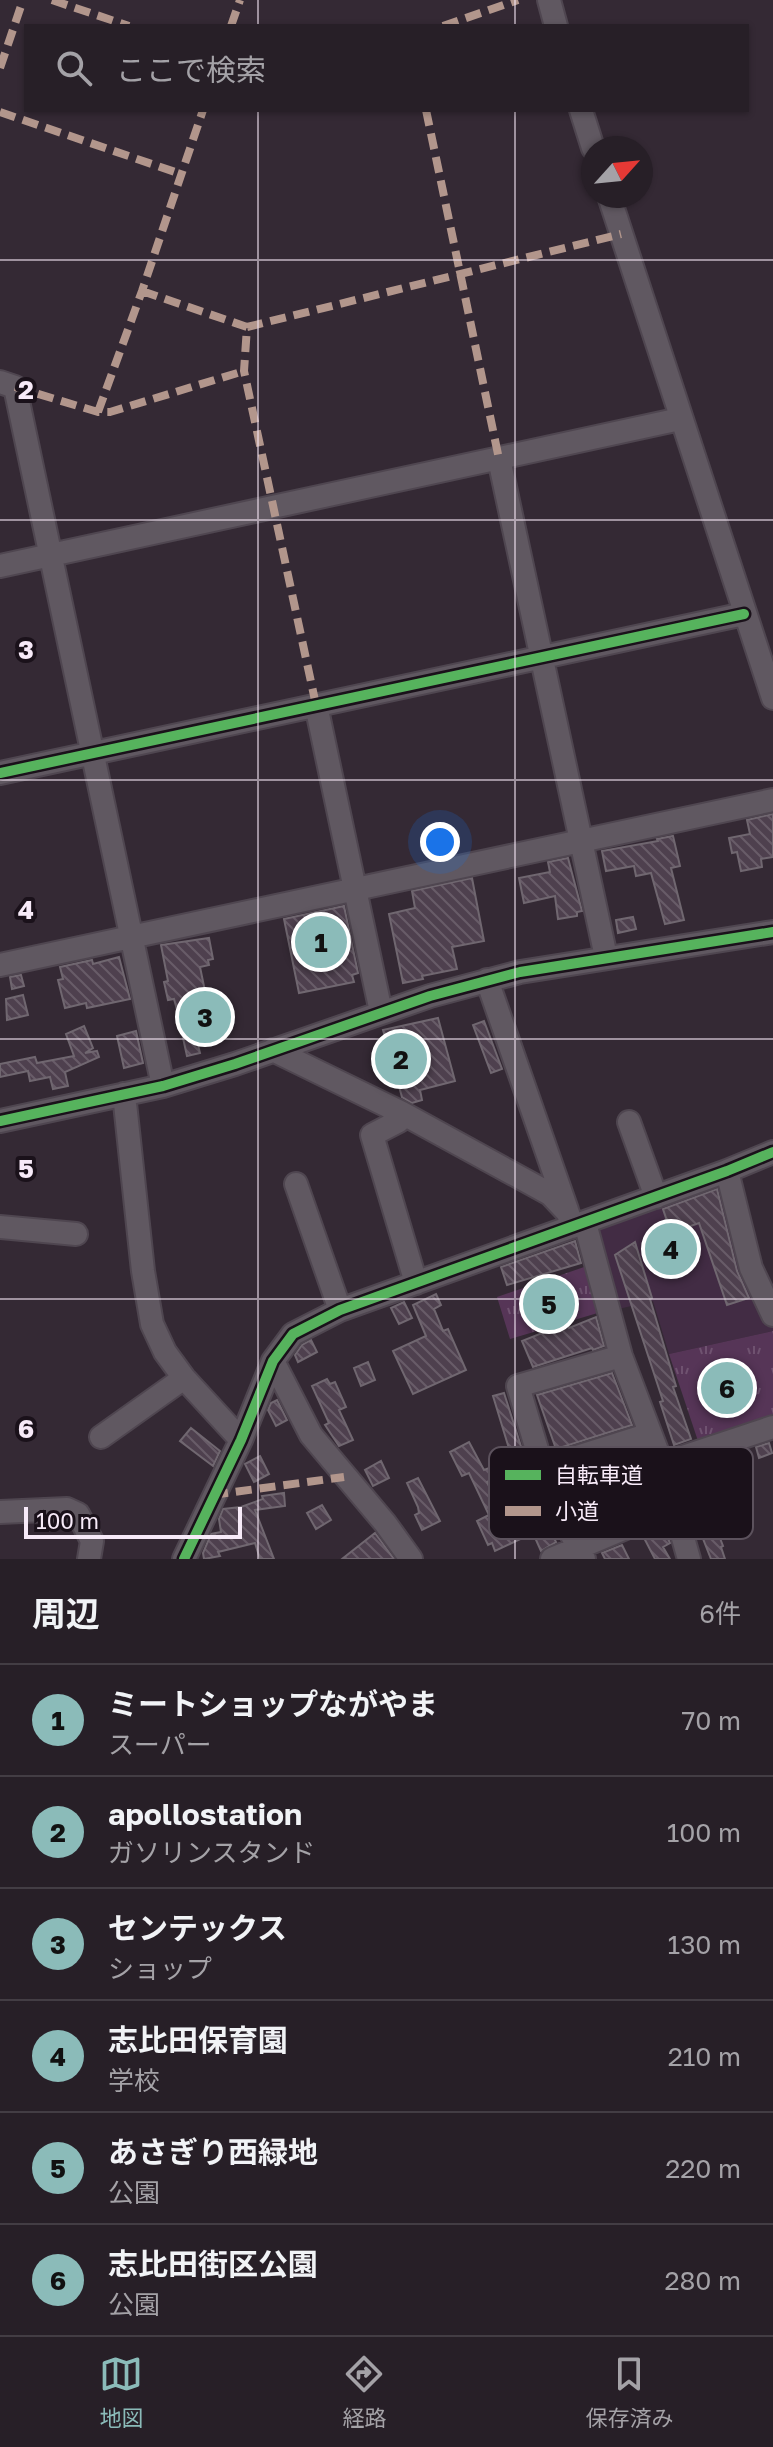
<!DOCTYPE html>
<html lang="ja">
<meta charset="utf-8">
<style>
:root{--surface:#271f27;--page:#2f272f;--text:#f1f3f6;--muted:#a4a2a7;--line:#433d44;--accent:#8bbbb9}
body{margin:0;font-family:"Golos Text","Noto Sans JP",sans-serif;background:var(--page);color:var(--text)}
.compass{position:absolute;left:581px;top:136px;width:72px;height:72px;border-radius:50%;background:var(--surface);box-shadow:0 2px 6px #0004;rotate:63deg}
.scale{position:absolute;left:24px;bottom:20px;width:218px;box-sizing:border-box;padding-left:8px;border:4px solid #f7eaf8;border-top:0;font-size:22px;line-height:28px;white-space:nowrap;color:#f7eaf8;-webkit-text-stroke:6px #1a111a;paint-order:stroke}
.you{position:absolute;left:440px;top:842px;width:28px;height:28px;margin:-20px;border:6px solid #fff;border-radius:50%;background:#1a73e8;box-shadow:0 0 0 12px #1a73e833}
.badge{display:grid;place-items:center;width:52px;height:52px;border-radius:50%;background:var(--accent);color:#111;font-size:26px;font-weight:700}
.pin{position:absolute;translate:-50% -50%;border:4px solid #fff;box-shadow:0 2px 8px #0006}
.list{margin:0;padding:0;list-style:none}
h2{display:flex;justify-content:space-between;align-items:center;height:104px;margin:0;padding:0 32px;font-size:34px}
h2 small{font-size:26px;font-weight:400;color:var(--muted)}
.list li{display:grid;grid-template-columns:52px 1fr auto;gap:24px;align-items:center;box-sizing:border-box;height:112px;padding:0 32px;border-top:2px solid var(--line)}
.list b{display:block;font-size:30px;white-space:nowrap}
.list p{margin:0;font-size:26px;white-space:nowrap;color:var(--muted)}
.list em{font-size:26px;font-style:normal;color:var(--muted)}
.icon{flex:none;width:44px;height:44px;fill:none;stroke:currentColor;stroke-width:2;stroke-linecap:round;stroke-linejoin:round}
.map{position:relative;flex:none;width:773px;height:1559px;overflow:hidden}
.search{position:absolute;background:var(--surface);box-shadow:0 2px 6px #0004;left:24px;right:24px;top:24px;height:88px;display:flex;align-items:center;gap:20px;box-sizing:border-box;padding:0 28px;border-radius:0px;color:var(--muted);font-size:30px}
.sheet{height:776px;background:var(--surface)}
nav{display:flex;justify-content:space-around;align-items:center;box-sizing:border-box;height:112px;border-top:2px solid var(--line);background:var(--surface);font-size:22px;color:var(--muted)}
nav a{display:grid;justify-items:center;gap:4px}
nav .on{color:var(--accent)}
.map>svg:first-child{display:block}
.built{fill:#422c44}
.park{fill:url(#park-tufts)}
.building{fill:url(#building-back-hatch);stroke:#706770;stroke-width:2}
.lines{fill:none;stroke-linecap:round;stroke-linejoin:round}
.minor-casing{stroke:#4f4650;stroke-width:26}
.minor{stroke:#605861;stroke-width:22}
.quiet{stroke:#b2968c;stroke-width:8;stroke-dasharray:16 8;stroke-linecap:butt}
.cycleway-casing{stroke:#1a111a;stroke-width:15}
.cycleway{stroke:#56b35d;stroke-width:10}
.grid{fill:none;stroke:#f7eaf8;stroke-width:2;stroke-opacity:0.55}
.key{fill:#1a111a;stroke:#5c525d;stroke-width:2}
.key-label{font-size:22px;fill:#f7eaf8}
.grid-label{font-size:26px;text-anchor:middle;font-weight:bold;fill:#f7eaf8;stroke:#1a111a;stroke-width:8;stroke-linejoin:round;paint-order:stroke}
</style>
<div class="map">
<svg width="773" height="1559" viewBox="0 0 773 1559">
<defs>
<pattern id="park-tufts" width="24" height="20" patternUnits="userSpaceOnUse" patternTransform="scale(2)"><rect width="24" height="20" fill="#563557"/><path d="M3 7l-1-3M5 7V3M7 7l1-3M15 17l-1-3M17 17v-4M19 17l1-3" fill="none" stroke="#6f5270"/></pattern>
<pattern id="building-back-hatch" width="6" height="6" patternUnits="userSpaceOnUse" patternTransform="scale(2)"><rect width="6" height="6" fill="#4e404e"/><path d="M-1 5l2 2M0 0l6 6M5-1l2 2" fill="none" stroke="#685c68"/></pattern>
</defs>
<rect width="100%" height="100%" fill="#342934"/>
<path class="built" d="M723,1178l50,146v7l-104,23 -16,-53 -39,9 -20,-86z"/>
<path class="park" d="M590,1265l11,47 -91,27 -13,-42z
M773,1331v91l-73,25 -31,-93z"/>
<path class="building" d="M773,814v43l-12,2 1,8 -21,4 -4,-19 -5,1 -3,-15 21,-4 -3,-14z
M673,836l7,30 -9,2 13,52 -19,4 -14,-51 -15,3 -2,-10 -28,5 -4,-20 56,-10 -1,-2z
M568,858l14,53 -5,1v4l-19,3 -3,-23 -31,7 -5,-25 31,-6 -2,-10z
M472,878l12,63 -32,6 5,22 -35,7 1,3 -20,4 -14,-69 26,-6 -3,-17z
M344,906l14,67 -6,2 2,7 -55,11 -15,-74z
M633,917l3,12 -18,4 -2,-13z
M209,938l4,21 -5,1 1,5 -9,2 12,58 -18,4 6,24 -13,3 -11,-50 -2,-7 -6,1 -4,-18 4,-1 -7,-36z
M119,957l11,42 -43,9 -1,-5 -21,5 -7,-28 5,-1 -3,-12 32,-7 1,4z
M21,975l3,11 -12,3 -2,-12z
M23,995l5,20 -21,5 -1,-21z
M438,1018l17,63 -35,9 2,10 -10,3 -10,-6 -19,-67z
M484,1021l18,48 -11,4 -18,-48z
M84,1026l9,22 -8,5 12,-2 2,6 -34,15 3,14 -15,3 -3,-12 -20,4 -2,-10 -28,6v-13l35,-7 2,6 37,-7 -8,-22z
M136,1031l7,32 -19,5 -7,-32z
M717,1189l20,82 12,27 -22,7 -28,-82 -28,10 -8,-24z
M575,1241l6,22 -74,22 -6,-18z
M635,1242l17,56 -2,1 26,87 -3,1 18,52 -17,6 -14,-43 3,-1 -48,-146z
M436,1294l5,11 -7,4 9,22 5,-2 18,41 -53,24 -20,-43 33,-15 -13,-31z
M404,1302l8,16 -13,6 -8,-16z
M596,1317l8,29 -11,4 -1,-2 -59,19 -11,-26 45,-18 2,5z
M311,1340l6,12 -19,10 -3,-7 7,-10z
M368,1362l7,18 -14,6 -7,-18z
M612,1373l20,52 -76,24 -19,-54z
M327,1379l3,5 5,-2 11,25 -7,3 14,30 -14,6 -14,-21 4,-2 -17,-37z
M504,1393l29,91 -12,4 -28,-92z
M277,1400l10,20 -11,6 -8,-16 3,-7z
M191,1428l29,23 -7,15 -33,-25z
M469,1442l15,28 8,-3 5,10 -10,5 12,26 33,-14 24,48 -15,9 -8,-18 -38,18 -3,-8 -4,2 -11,-24 12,-6 -20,-42 -7,3 -12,-24z
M769,1443l3,10 -13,5 -3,-11z
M260,1456l9,18 -15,8 -9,-18z
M381,1461l8,17 -16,8 -8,-16z
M699,1466l15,49h-3l12,31 -2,1 4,12h-14l-11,-28 3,-1 -18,-59z
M418,1478l22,43 -18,9 -7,-15 4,-2 -1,-6 -11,-24z
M284,1493l1,13 -30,4 19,49h-14l-5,-16 -37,9 2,4 -16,3 -1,-6 8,-19 10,-2 -2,-13 4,-10 18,-2 22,-8 -1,-3z
M322,1505l9,15 -15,9 -9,-16z
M663,1527l7,16 -7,4 7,12h-15l-12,-23z
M375,1533l19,26h-52z
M622,1545l7,14h-24l-3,-6z"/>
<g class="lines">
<defs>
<path id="minor" d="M549,0l7,26
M581,110l12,38
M609,196l164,502
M0,382l15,5 148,699
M499,459l107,498
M0,566l680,-147
M316,705l65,307
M0,773l744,-159
M0,965l773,-165
M487,980l80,230
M273,1050l129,63 148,81 18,19 4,14
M124,1094l19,177 9,53 13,28 19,26 57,62
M402,1113l-3,8 -27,14 44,148
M0,1121l163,-35 72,-22 195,-68 90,-24 253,-40
M629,1122l27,75
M727,1171l24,97 22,47
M296,1184l44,126
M585,1223l36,133 41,108 27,95
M0,1227l76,7
M273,1361l38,74 74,88 26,36
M101,1437l83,-59
M662,1464l111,-37
M542,1468l108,-34
M0,1512l67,-3 11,5 14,27 -3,18
M184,1559l57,-119 32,-79 20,-27 47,-24 387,-139 46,-19
M552,1559l121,-51
M584,1559l-35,-69 -31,-104 103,-30"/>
</defs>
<use href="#minor" class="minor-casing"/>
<use href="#minor" class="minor"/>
<path class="quiet" d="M52,0l77,26
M231,26l9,-26
M443,26l75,-26
M0,68l23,-68
M426,110l73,349
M0,112l181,62
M142,291l105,36 -3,44 72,334
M247,327l374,-93
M15,387l83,25h12l134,-41
M98,412l44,-121 61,-181
M212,1495l132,-18"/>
<defs>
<path id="cycleway" d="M0,773l744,-159
M0,1121l163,-35 72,-22 195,-68 90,-24 253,-40
M184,1559l57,-119 32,-79 20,-27 47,-24 387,-139 46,-19"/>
</defs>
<use href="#cycleway" class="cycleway-casing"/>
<use href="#cycleway" class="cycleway"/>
</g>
<path class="grid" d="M258,0v26M515,0v26M258,110v1449M515,110v1449M0,260h773M0,520h773M0,780h773M0,1039h773M0,1299h773"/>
<rect x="489" y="1447" width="264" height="92" rx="12" class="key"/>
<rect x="505" y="1470" width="36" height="10" fill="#56b35d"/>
<rect x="505" y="1506" width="36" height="10" fill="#b2968c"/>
<g class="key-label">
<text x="555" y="1483">自転車道</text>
<text x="555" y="1519">小道</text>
</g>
<g class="grid-label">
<text x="26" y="399">2</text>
<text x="26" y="659">3</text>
<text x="26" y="919">4</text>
<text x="26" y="1178">5</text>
<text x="26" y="1438">6</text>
</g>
</svg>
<svg class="compass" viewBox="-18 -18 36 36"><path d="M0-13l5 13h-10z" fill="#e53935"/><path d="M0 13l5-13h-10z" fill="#a4a2a7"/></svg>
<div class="scale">100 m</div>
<div class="you"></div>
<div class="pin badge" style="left:321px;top:942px">1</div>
<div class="pin badge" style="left:401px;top:1059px">2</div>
<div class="pin badge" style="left:205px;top:1017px">3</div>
<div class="pin badge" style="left:671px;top:1249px">4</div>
<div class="pin badge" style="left:549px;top:1304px">5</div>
<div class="pin badge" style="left:727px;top:1388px">6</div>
<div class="search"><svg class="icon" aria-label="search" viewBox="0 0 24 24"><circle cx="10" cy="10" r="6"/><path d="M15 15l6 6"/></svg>ここで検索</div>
</div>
<section class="sheet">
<h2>周辺<small>6件</small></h2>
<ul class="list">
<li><span class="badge">1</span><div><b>ミートショップながやま</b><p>スーパー</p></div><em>70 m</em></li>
<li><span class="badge">2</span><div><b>apollostation</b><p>ガソリンスタンド</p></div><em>100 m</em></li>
<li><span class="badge">3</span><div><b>センテックス</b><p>ショップ</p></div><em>130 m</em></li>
<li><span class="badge">4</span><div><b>志比田保育園</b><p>学校</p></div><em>210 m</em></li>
<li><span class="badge">5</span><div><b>あさぎり西緑地</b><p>公園</p></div><em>220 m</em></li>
<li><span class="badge">6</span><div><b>志比田街区公園</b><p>公園</p></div><em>280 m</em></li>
</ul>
</section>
<nav>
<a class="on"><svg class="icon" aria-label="map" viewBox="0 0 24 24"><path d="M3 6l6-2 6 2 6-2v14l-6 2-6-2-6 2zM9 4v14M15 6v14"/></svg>地図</a>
<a><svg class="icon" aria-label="directions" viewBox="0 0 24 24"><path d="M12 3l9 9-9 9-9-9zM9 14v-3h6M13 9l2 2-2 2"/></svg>経路</a>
<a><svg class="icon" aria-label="saved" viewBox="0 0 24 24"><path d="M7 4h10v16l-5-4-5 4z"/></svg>保存済み</a>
</nav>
